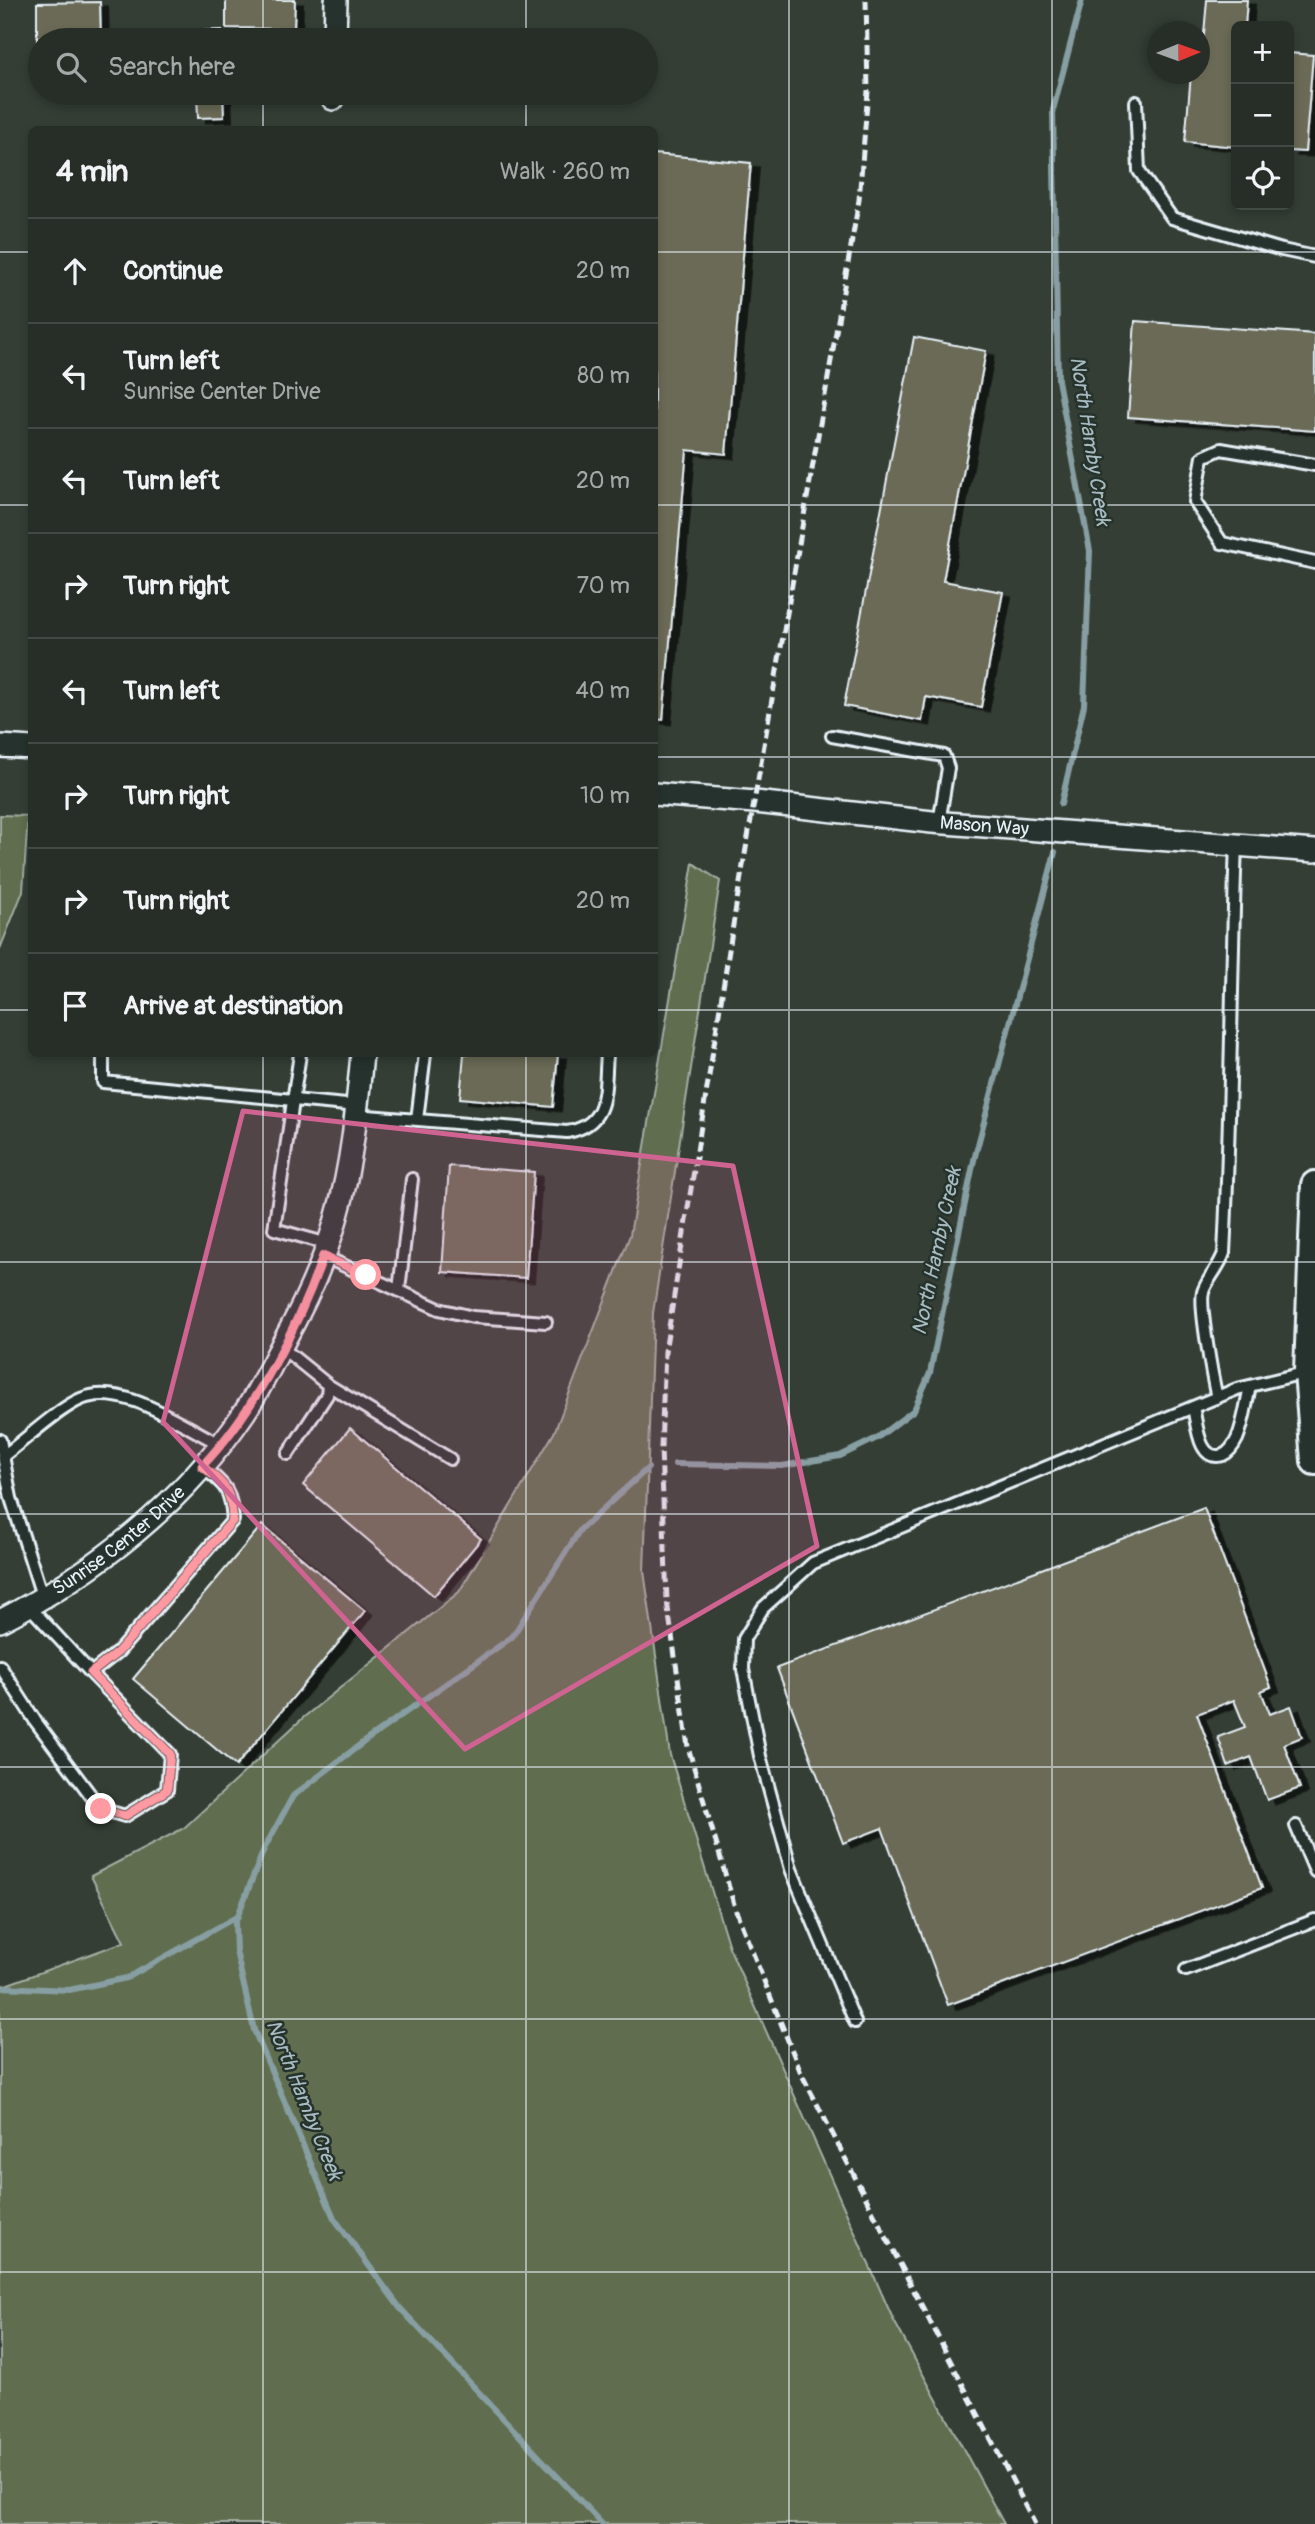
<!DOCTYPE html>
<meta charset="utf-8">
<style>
:root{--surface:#272e28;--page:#2f3630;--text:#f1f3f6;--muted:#a4a8a8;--line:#434a45}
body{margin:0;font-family:Pangolin,sans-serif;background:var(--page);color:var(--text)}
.controls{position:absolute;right:21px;top:21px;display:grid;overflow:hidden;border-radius:10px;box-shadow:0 4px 10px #0003}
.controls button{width:63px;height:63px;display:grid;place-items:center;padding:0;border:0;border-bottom:2px solid var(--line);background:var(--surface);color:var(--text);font:35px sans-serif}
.compass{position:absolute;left:1147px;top:21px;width:63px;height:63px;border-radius:50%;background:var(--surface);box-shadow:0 4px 10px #0003;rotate:89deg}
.stop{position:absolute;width:21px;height:21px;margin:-16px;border:5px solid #ff9aa2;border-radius:50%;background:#fff}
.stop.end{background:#ff9aa2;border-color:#fff;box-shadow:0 2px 7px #0008}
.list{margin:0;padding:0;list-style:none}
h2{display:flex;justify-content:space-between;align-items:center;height:91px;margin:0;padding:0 28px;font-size:30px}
h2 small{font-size:23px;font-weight:400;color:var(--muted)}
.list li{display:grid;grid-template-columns:46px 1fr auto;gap:21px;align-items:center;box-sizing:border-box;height:105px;padding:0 28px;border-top:2px solid var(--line)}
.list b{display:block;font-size:26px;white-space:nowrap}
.list p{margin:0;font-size:23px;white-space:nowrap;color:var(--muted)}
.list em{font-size:23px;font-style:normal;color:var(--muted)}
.icon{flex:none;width:38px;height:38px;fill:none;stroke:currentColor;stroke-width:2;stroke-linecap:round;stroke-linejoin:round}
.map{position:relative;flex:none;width:1315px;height:2524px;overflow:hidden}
.search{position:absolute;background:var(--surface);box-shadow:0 4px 10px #0003;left:28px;top:28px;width:630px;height:77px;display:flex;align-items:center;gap:18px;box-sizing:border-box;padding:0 24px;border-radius:38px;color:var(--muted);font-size:26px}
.panel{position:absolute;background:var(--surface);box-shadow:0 4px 10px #0003;left:28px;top:126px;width:630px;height:931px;border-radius:10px}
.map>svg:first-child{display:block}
.green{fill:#606d4f;stroke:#a4afa4;stroke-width:2}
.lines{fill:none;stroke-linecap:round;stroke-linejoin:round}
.stream{stroke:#879fa3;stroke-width:6}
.building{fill:#6b6b56;stroke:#e8f1f8;stroke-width:2;filter:url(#shadow)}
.service-casing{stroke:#e8f1f8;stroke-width:16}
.minor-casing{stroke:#e8f1f8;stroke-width:26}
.tertiary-casing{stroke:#e8f1f8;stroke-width:32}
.service{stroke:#26332d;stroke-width:10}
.minor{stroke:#26332d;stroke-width:21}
.tertiary{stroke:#26332d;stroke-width:26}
.rail{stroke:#e8f1f8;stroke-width:5;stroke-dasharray:10 5;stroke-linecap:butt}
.route{stroke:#ff9aa2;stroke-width:9}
.marked{fill:#cf6492;fill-opacity:0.2;stroke:#cf6492;stroke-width:5;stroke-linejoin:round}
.grid{fill:none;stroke:#e8f1f8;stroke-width:2;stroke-opacity:0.55}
.labels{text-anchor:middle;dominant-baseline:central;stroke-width:5;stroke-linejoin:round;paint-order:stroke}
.street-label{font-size:19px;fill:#e8f1f8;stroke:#26332d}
.water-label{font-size:21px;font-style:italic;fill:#a7bbc0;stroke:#26332d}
</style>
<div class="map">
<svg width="1315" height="2524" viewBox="0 0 1315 2524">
<defs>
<filter id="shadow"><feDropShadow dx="8" dy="4.5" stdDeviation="0" flood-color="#0009"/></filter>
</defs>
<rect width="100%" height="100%" fill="#343e35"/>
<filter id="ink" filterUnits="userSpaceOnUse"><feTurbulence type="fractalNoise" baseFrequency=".0143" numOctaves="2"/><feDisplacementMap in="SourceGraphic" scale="14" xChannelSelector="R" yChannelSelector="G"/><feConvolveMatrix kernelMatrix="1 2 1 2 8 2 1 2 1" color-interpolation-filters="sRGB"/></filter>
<g filter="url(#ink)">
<path class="green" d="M0,815l28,1 -5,75 -23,58z
M693,863l27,18 -67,432 -9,258 26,184 59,192 164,372 111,205h-1004v-537l124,-45 -33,-66 93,-48 120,-111 155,-125 95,-159 76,-198z"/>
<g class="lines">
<path class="stream" d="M1061,804l23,-99 6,-154 -32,-171 -5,-270 29,-110
M675,1464l107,2 58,-10 37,-18 37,-28 16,-37 44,-213 81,-308
M0,1987l69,3 58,-12 111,-62
M602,2524l-202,-216 -66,-90 -80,-188 -18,-79 -1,-28 29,-74 29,-53 72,-55 147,-104 68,-107 68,-62"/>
</g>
<path class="building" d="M226,0h69l-1,29 -68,-1z
M1207,0h40l-2,26h-9v121l-51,-5 6,-68h9v-29h3z
M100,2l1,38 -64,2v-39z
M222,30v10h-26l-1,-9z
M1289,53l24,2 -8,97 -16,-1z
M197,93h26l1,24 -26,1z
M654,154l97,9 -25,291 -39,-4 -24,270 -9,-1z
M1135,321l180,13v97l-187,-14z
M914,337l72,14 -43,230 60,11 -22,115 -55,-10 -4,24 -78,-15z
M464,1054h94l-5,53 -93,-9z
M449,1166l85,6 -8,106 -84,-6z
M350,1428l131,111 -47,57 -131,-111z
M1204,1508l67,179 -10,4 9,23 21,-8 11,31 -18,7 16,44 -33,12 -16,-43 -23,9 -10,-29 27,-10 -11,-27 -37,14 65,174 -314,117 -66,-177 -39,15 -66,-175z
M262,1525l103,86 -129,155 -103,-87z"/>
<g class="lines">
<defs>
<path id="service" d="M1136,102l3,69 33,47 110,32 33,7
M1315,465l-94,-16 -18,8 -8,45 27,41 93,20
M832,736l112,20 4,12 -9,55
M103,1054v28l254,24
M300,1054l-26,175 54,15
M355,1115l212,17c43,-7 37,-43 40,-78
M417,1120l8,-66
M323,1256l116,53 34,8 73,5
M399,1290l13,-111
M281,1347l47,38 -1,10 -39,59
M328,1385l122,74
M1217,1398c-4,-17 -18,-92 -14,-106 4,-13 16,-24 21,-39 7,-136 7,-273 12,-410
M1193,1407c4,16 5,56 30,48 7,-3 11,-10 14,-16 7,-16 9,-35 13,-53
M0,1440l11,58 32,101
M3,1456c21,-15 56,-48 78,-57 42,-18 101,27 139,45
M29,1606l62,67 27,-21 115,-132c-2,-30 -7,-35 -31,-53
M0,1666l36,56 65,87 24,7 42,-26 3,-36 -79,-81
M1296,1826l19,45
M1186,1970l129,-50
M855,2022l-64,-153 -31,-113 -17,-87 1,-30 19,-31 50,-45 424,-174 71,-17"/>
<g id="minor">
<path d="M335,40l1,-40"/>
<path d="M333,99l1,-6"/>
<path d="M0,746l32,2"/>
<path id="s1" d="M654,794l101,8 177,20 383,29"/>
<path id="s2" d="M0,1621c96,-49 183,-118 244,-208 15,-22 27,-47 39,-70 22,-40 42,-82 54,-127 15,-52 20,-108 25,-162"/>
</g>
<path id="tertiary" d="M1315,1185l-7,187 7,89"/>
</defs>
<use href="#service" class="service-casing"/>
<use href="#minor" class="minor-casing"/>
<use href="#tertiary" class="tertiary-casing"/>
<use href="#service" class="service"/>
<use href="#minor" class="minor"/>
<use href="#tertiary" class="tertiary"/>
<path class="rail" d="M866,0l2,91 -9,109 -122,700 -72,452 -4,96 6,153 21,146 48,164 65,162 234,451"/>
</g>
</g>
<g class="lines" filter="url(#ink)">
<path class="route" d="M101,1809l24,7 42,-26 3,-36 -79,-81 27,-21 115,-132c-2,-30 -7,-35 -31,-54 52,-54 96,-139 121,-210l43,19"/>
</g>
<path class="marked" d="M243,1111l490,55 84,380 -352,203 -302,-327z"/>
<path class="grid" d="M263,0v40M526,0v40M789,0v2524M1052,0v2524M263,93v37M526,93v37M0,252h32M654,252h661M0,505h32M654,505h661M0,757h32M654,757h661M0,1010h32M654,1010h661M263,1054v1470M526,1054v1470M0,1262h1315M0,1514h1315M0,1767h1315M0,2019h1315M0,2272h1315"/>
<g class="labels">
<g class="street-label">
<text stroke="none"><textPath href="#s1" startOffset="332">Mason Way</textPath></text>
<text stroke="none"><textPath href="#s2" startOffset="144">Sunrise Center Drive</textPath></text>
</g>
<g class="water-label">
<text transform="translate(1090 441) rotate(81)">North Hamby Creek</text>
<text transform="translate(937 1251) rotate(-78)">North Hamby Creek</text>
<text transform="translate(304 2100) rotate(68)">North Hamby Creek</text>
</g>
</g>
</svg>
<div class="controls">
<button>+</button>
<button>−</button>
<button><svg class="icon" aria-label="locate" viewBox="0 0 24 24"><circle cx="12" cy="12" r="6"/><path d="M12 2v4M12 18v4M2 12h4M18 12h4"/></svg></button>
</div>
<svg class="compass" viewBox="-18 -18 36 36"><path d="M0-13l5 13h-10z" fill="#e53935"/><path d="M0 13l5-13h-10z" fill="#a4a8a8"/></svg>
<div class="stop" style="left:366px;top:1275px"></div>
<div class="stop end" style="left:101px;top:1809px"></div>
<div class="search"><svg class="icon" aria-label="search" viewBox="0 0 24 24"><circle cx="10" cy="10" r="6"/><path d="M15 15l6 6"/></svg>Search here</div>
<section class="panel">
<h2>4 min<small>Walk · 260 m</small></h2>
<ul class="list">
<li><svg class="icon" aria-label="ahead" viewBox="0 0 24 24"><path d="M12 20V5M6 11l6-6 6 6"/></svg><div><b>Continue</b></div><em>20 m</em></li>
<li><svg class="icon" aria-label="left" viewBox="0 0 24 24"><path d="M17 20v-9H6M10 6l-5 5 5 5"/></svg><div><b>Turn left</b><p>Sunrise Center Drive</p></div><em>80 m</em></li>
<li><svg class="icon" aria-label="left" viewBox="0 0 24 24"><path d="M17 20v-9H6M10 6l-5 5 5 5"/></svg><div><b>Turn left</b></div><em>20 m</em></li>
<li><svg class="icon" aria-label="right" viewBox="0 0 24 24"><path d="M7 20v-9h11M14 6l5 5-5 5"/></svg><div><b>Turn right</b></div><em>70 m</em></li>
<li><svg class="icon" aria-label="left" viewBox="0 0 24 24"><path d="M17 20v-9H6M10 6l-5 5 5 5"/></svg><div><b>Turn left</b></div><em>40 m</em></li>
<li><svg class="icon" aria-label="right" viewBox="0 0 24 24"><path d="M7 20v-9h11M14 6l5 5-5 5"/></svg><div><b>Turn right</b></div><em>10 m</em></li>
<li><svg class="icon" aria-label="right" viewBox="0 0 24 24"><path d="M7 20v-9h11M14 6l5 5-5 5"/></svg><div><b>Turn right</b></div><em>20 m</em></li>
<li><svg class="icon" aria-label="arrive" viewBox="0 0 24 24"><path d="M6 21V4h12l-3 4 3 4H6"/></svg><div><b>Arrive at destination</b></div></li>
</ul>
</section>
</div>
